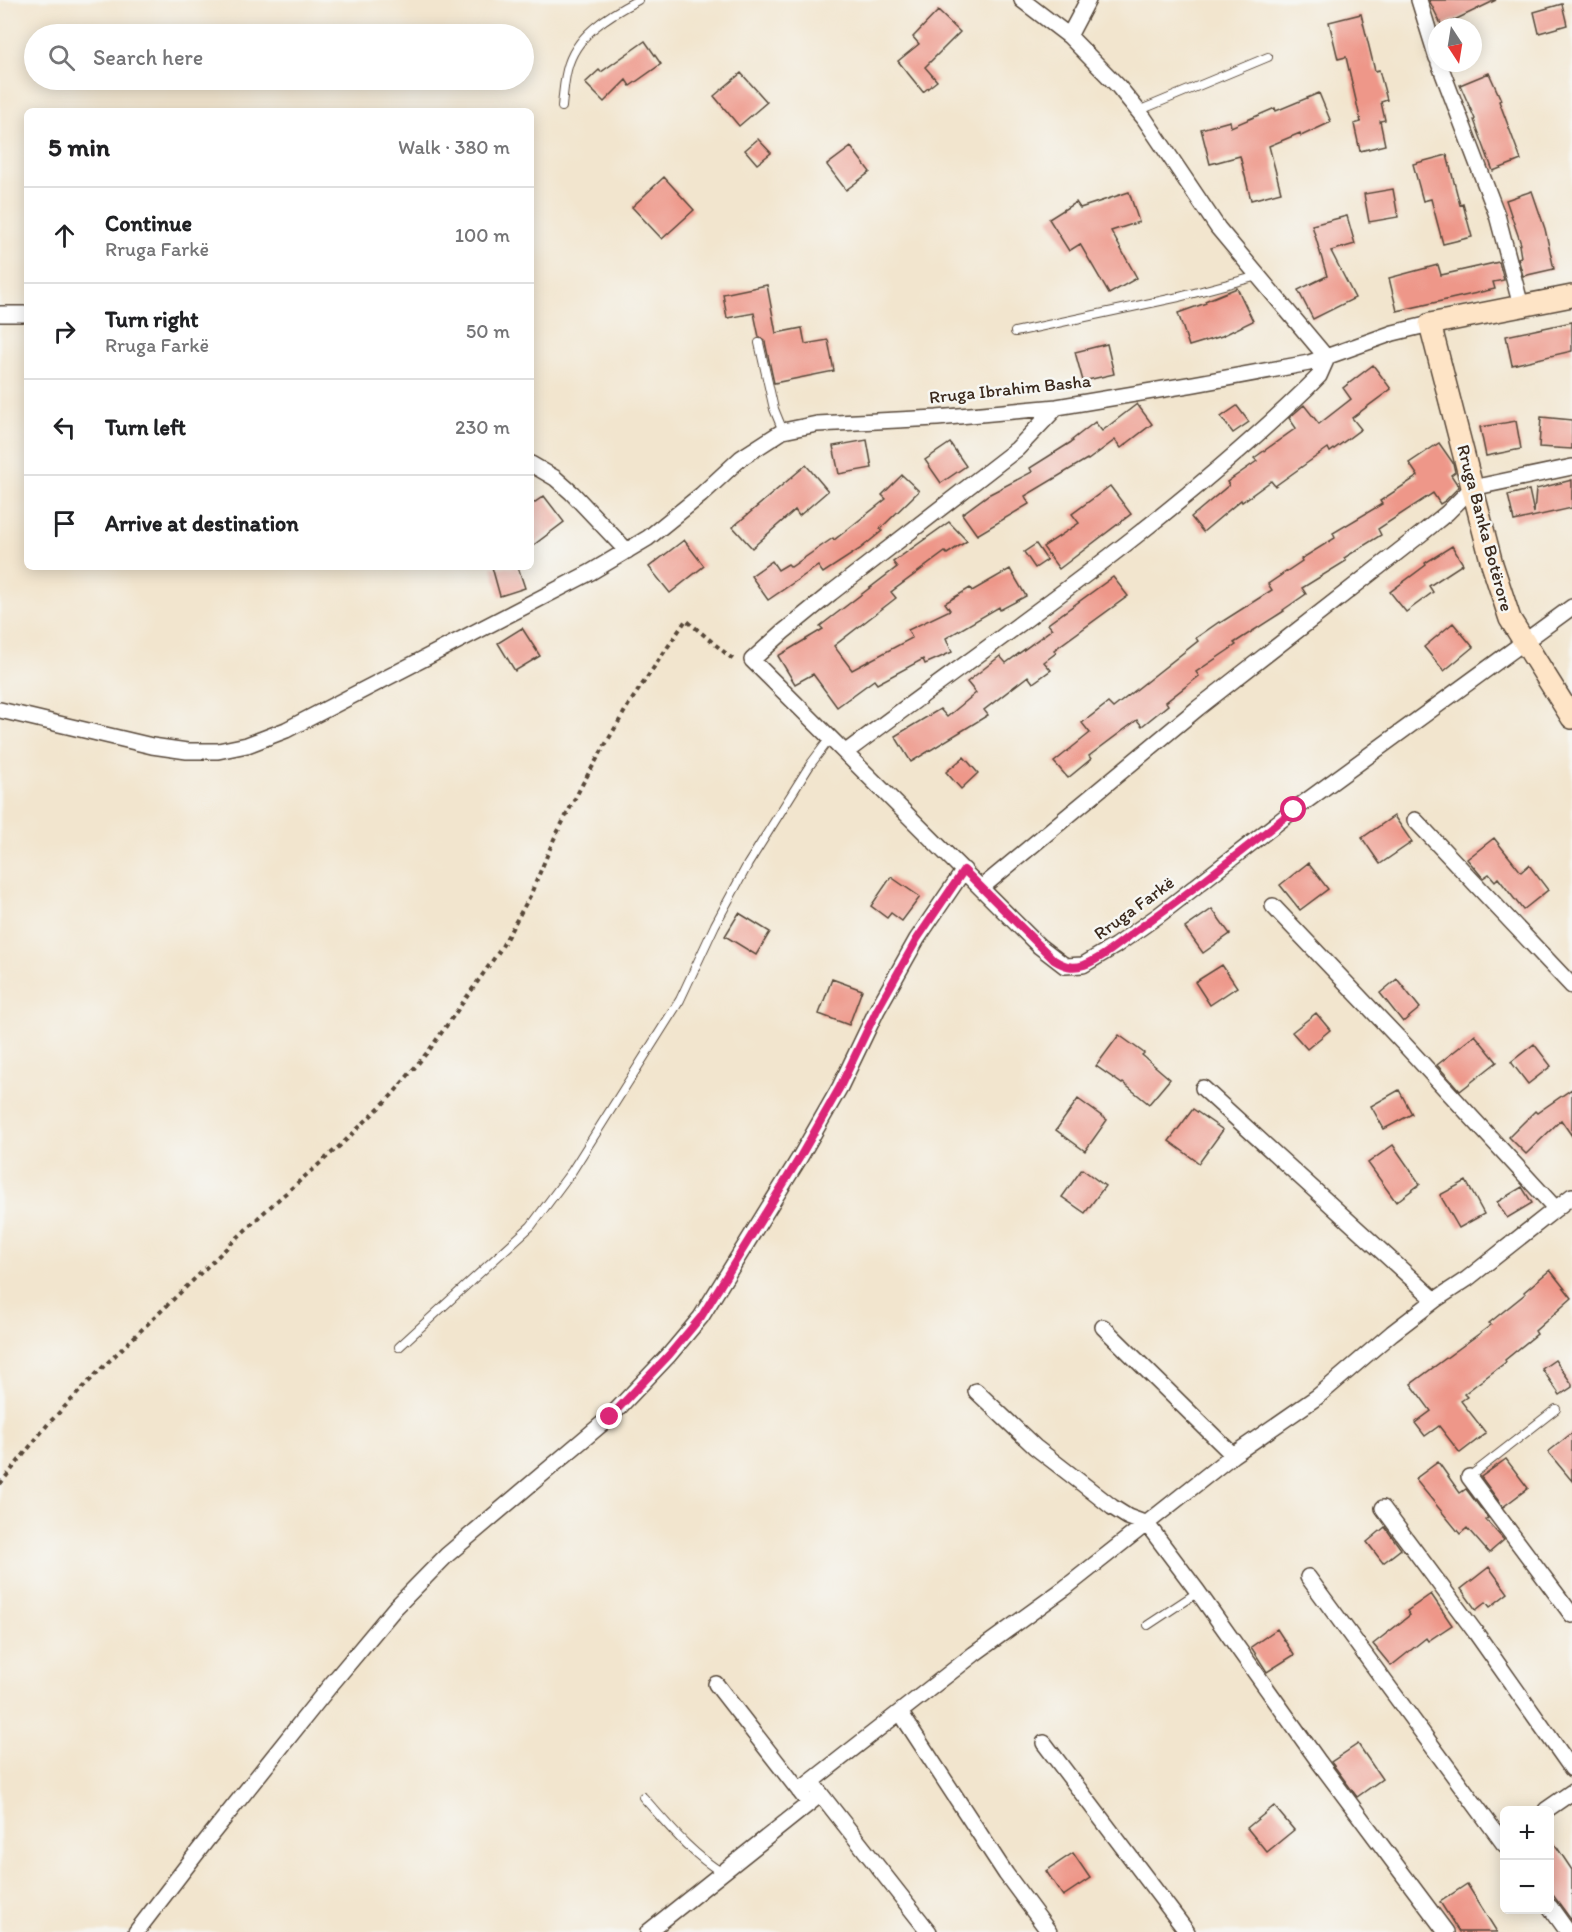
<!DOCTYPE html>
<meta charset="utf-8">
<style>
:root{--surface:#fff;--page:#f2f2f2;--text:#202124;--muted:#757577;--line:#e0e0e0}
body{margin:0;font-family:Itim,sans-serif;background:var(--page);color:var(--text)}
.controls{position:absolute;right:18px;bottom:18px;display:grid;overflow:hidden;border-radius:9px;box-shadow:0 3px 15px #0003}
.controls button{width:54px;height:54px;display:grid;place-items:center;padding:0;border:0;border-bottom:2px solid var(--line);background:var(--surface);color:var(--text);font:30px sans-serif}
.compass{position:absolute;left:1428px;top:18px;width:54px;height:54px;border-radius:50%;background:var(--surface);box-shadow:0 3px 15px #0003;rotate:168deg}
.stop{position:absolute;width:18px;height:18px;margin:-14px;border:4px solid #db2777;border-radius:50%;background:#fff}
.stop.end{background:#db2777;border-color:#fff;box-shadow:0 2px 6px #0008}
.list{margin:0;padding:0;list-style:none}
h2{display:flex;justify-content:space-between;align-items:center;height:78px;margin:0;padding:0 24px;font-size:26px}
h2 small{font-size:20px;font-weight:400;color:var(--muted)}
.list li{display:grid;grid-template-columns:39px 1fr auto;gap:18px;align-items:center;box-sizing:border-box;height:96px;padding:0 24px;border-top:2px solid var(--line)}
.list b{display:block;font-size:22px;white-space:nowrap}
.list p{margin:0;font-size:20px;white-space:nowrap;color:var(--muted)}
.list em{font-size:20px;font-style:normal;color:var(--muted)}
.icon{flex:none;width:33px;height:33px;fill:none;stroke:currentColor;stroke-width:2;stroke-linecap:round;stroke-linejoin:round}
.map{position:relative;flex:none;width:1572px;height:1932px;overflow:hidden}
.search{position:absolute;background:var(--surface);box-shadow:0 3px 15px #0003;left:24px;top:24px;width:510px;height:66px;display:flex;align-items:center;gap:15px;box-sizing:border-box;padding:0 21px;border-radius:33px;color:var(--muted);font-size:22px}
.panel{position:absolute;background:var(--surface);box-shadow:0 3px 15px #0003;left:24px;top:108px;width:510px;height:462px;border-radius:9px}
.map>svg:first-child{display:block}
.building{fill:#ee9789}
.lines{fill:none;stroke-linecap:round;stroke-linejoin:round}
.lane-casing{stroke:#564638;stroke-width:10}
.street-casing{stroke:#564638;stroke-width:18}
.secondary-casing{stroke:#564638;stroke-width:24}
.path{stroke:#564638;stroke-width:4;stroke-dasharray:4.5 4.5;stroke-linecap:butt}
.lane{stroke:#fff;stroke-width:8}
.street{stroke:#fff;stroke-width:15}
.secondary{stroke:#fee4c6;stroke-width:21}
.route{stroke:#db2777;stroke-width:8}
.labels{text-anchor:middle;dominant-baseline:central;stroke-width:5;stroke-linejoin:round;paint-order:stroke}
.street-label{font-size:18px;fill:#3b2a1e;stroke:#f6f6f2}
</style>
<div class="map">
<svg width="1572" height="1932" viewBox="0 0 1572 1932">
<rect width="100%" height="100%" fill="#f6f6f2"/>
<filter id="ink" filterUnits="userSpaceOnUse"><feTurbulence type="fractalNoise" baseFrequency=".0167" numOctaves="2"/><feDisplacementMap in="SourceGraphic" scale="12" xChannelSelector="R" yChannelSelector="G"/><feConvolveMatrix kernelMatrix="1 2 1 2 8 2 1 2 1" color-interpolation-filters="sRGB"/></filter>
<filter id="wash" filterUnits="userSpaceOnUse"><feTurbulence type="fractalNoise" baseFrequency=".008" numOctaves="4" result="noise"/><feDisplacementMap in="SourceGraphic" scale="24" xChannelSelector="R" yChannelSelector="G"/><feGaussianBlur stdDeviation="1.35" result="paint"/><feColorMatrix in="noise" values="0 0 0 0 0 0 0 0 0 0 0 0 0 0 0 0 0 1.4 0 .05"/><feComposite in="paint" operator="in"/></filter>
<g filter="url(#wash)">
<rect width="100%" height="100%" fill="#f2e5ce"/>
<g id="blocks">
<path class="building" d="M1429,0h67l-54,26z
M1562,4l5,21 -28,8 -5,-21z
M938,11l22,21 -35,35 12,14 -14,11 -25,-31 21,-17 -6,-7z
M1361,14l14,57 4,-1 8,30 -6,2 4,18 -5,1 5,24 -25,6 -6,-27 7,-2 -15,-65 -8,2 -9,-37z
M645,41l16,23 -31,22 -4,-6 -22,22 -19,-19 14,-13 2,2z
M741,73l26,29 -28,24 -25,-30z
M1489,73l12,27 -2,1 22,59 -28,11 -19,-51 1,-1 -15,-34z
M1319,93l12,29 -30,14 -1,-3 -31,13 12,46 -30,8 -11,-44 -30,8 -9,-35 29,-8 1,6 44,-19 1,3z
M758,139l13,14 -14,11 -12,-14z
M851,147l19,25 -24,18 -19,-25z
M1447,155l13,50 3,-1 9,33 -29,7 -12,-45 -8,2 -10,-37z
M664,177l30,33 -32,29 -30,-32z
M1393,189l5,28 -29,5 -5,-28z
M1532,191l13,38 9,40 -31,7 -5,-18 3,-1 -2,-12 2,-1 -15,-44z
M1129,192l10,30 -28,9 26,47 -28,16 -29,-50 -11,7 -20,-32 27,-17 4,6z
M1347,216l8,28 -24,7 24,47 -42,21 -15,-29 29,-14 -15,-51z
M1499,262l5,18 -11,2 2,7 -98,22 -8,-33 49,-13 3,10z
M767,285l9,48 26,-5 3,16 23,-4 6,31 -60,12 -9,-41 -6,-5 -5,-24 -27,5 -4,-24z
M1237,288l16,33 -31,15 -33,10 -11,-33 28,-10 -1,-2z
M1572,322v29l-60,14 -6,-29z
M1107,344l7,30 -31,7 -8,-29z
M1373,365l18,24 -39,29 9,11 -31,23 -2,-4 -53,38 -4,-5 -29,21 -1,-2 -38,32 -12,-15 38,-32 -2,-3 30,-21 -3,-3 42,-30 -7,-10 15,-13 15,19 32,-25 -8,-11z
M1137,404l15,20 -31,24 -6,-8 -27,20 -1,-1 -62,37 4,8 -52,31 -15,-21 26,-19 44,-23 -2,-4 43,-27 -1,-1 23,-18 7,9z
M1237,406l12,16 -16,11 -12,-16z
M1541,417l31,3v29l-33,-2z
M1516,421l5,28 -35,7 -6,-29z
M867,440l5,28 -33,6 -6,-28z
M950,443l16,23 -25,17 -16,-23z
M1439,443l14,20 2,9 -4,3 8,12 -14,14 -5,3 -7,-11 -55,36 3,6 -37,23 2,3 -44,27 4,6 -23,16 1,1 -50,32 2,2 -40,27 3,4 -33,26 2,3 -26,21 -5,-6 -48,36 2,3 -23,19 -14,-16 36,-29 -8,-10 26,-20 5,5 85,-67 -2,-3 23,-16 1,1 52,-33 -4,-6 34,-23 -1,-2 34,-21 -2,-5 49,-29 -2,-3 38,-25 -9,-13z
M806,465l22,26 -29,25 -4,-6 -43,38 -19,-21z
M902,475l17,16 -39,38 2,2 -22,18 -37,24 -5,-7 -50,34 -17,-24 21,-15 6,9 10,-6 3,3 42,-29 1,2 52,-41 -4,-4z
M1572,480v28l-58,13 -6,-26 21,-5 5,23 2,-24z
M1110,486l21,28 -72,55 -16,-22 36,-24 -7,-9z
M544,496l20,26 -33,25v-42z
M949,522l18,19 -20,13 -2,-2 -54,40 5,6 -62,48 18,24 60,-32 -4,-8 42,-20 -5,-7 25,-15 2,3 38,-22 16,27 -26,14 -1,-3 -53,31 6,14 -27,12 -2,-5 -46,25 -3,-4 -37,27 -24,-33 -18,10 -17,-28 45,-27 -3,-3 77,-59 -4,-5z
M684,540l20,26 -34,27 -21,-26z
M1036,544l11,16 -12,8 -11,-16z
M1452,546l11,18 -34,22 4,6 -27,20 -16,-20 36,-27 -1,-2z
M492,567h26l7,21 -25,8z
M1113,577l15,19 -74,54 2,3 -12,9 7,8 -18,13 -5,-7 -44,34 4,5 -77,47 -16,-26 45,-27 7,8 29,-24 -9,-11 33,-26 6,7 46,-34 -4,-5z
M1453,623l20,24 -29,24 -20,-24z
M522,628l18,28 -25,15 -17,-28z
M964,757l14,16 -17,16 -15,-17z
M1394,816l18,26 -32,22 -18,-26z
M1494,838l27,34 8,-7 19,25 -25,20 -25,-32 -3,3 -6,-7 -6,4 -16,-19z
M1308,863l20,26 -28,21 -20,-25z
M891,877l29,20 -18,24 -11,-8 -4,5 -16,-12z
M1212,909l18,25 -27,19 -18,-25z
M739,913l31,19 -14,23 -31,-19z
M1222,965l15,22 -27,18 -15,-23z
M832,979l30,11 -13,35 -30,-11z
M1397,979l23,29 -17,14 -23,-29z
M1316,1013l14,17 -23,19 -15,-17z
M1119,1035l25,18 -2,2 28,24 -21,25 -26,-21 -1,1 -26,-18z
M1475,1035l22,27 -37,29 -23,-26z
M1534,1044l17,22 -23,18 -17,-22z
M1572,1089v47l-11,-16 -35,34 -17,-17 26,-26 2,2z
M1399,1090l13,24 -28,15 -13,-23z
M1078,1099l29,21 -22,31 -29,-21z
M1193,1109l30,21 -24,33 -30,-22z
M1393,1145l27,39 -24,18 -28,-39z
M1082,1169l23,17 -20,27 -23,-16z
M1466,1181l18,33 -25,14 -19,-33z
M1522,1187l10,16 -25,15 -10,-16z
M1550,1270l22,28 -37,33 2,3 -32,26 1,2 -42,32 3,3 -6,4 25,32 -26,20 -21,-27 -14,10 -10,-13 16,-12 -20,-27 80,-59 -2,-2 36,-29 -1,-2z
M1555,1360l17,24v3l-12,8 -18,-26z
M1572,1433v48l-24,-29z
M1506,1459l22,29 -25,19 -22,-30z
M1438,1462l22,31 6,-4 22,29 -2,2 18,20 -15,13 -22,-25 -7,6 -45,-55z
M1385,1527l16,22 -18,14 -16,-21z
M1489,1567l19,26 -18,14 -4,-5 -10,8 -15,-21z
M1431,1594l21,31 -24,16 -2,-3 -35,28 -18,-22 37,-29 -3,-4z
M1277,1629l17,26 -27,17 -16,-25z
M1358,1744l24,35 -25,18 -26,-35z
M1274,1806l20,24 -27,22 -20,-24z
M1550,1837l22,33v51l-22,-30z
M1073,1853l17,25 -27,18 -17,-25z
M1467,1884l30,48h-38l-19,-30z"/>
</g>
</g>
<g filter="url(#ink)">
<use href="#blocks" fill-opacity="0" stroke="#564638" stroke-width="1.5"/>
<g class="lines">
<defs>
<path id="lane" d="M562,107c1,-12 2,-25 5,-37 8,-35 42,-55 71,-70
M1138,111l130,-54
M1015,332l164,-35 79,-21
M759,343l15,66 9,22
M399,1347l132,-121 41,-55 108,-171 35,-75 33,-61 62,-99 21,-28
M1469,1477l87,-68
M1148,1625l50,-33
M643,1797c25,28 48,57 80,76"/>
<path id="street" d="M1419,0l18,58
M1069,36l19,-36
M1439,63l58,152 24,91
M0,314h27
M1057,407l-40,42 -186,144 -48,39 -31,28 287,286 26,20 18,-1 32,-19 44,-31 135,-105 278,-203
M531,464l24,14 17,15 55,58
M0,710l152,36 35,5h31l29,-6 39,-15 305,-158 57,-34 53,-43 40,-37 42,-27 34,-7 120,-6 120,-11 137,-23 115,-21 84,-30 37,-9
M846,752c156,-117 320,-227 461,-364l12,-12 8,-18 -109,-130 -74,-110 -26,-32 -49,-50 -47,-36
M1415,820l157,166
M981,888l217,-180 223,-174 26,-21 25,-25 100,-21
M1273,906l132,139 151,164
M1203,1088l232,212
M1103,1327l130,128
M976,1391l59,56 49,38 28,22 16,10 19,7 51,68 121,170 127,170
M1469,1477l103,138
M1383,1508l93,125 96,136
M1308,1577l196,267
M716,1684l88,113
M900,1712l106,162 43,58
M1044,1743l143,189
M816,1788l113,144
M799,1791l175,-137 91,-66 168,-133 84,-58 75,-64 43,-33 32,-21 105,-83
M1546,1810l26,-18
M1550,1907l18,25
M136,1932l70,-91 123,-154 66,-79 52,-53 163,-138 59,-62 32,-38 99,-160 40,-70 37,-77 40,-71 47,-69
M648,1932l173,-138"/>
<path id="secondary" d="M1572,296l-142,28 62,240 18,55 62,99"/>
</defs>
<use href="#lane" class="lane-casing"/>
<use href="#street" class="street-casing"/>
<use href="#secondary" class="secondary-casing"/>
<path class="path" d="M0,1484l48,-60 55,-57 159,-153 81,-71 49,-48 38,-46 70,-99 30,-54 24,-57 29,-56 46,-79 57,-84 49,41"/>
<use href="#lane" class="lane"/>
<use href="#street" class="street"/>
<use href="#secondary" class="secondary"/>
</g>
</g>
<g class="lines" filter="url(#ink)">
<path class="route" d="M610,1417l59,-62 32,-38 99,-160 40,-70 37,-77 40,-71 47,-69 90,90c10,6 18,9 30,5 21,-8 39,-25 57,-38 53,-37 103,-78 153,-117"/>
</g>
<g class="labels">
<g class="street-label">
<text transform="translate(1010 389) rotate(-6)">Rruga Ibrahim Basha</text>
<text transform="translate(1485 528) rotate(75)">Rruga Banka Botërore</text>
<text transform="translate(1134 908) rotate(-36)">Rruga Farkë</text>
</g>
</g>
</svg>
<div class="controls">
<button>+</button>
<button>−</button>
</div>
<svg class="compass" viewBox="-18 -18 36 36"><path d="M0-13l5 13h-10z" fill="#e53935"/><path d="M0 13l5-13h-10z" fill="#757577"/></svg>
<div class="stop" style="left:1294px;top:810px"></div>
<div class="stop end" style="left:610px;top:1417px"></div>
<div class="search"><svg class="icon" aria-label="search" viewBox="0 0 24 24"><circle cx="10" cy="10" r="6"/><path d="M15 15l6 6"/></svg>Search here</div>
<section class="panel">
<h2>5 min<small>Walk · 380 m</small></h2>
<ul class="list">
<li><svg class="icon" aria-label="ahead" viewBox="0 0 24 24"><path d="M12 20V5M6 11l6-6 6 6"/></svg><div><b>Continue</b><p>Rruga Farkë</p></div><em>100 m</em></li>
<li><svg class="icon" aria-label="right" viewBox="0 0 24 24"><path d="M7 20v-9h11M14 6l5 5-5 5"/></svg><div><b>Turn right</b><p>Rruga Farkë</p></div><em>50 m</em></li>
<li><svg class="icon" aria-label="left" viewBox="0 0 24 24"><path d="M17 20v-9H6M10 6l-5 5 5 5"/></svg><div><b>Turn left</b></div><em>230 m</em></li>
<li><svg class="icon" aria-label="arrive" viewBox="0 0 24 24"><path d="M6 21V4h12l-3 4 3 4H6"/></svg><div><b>Arrive at destination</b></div></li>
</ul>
</section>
</div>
